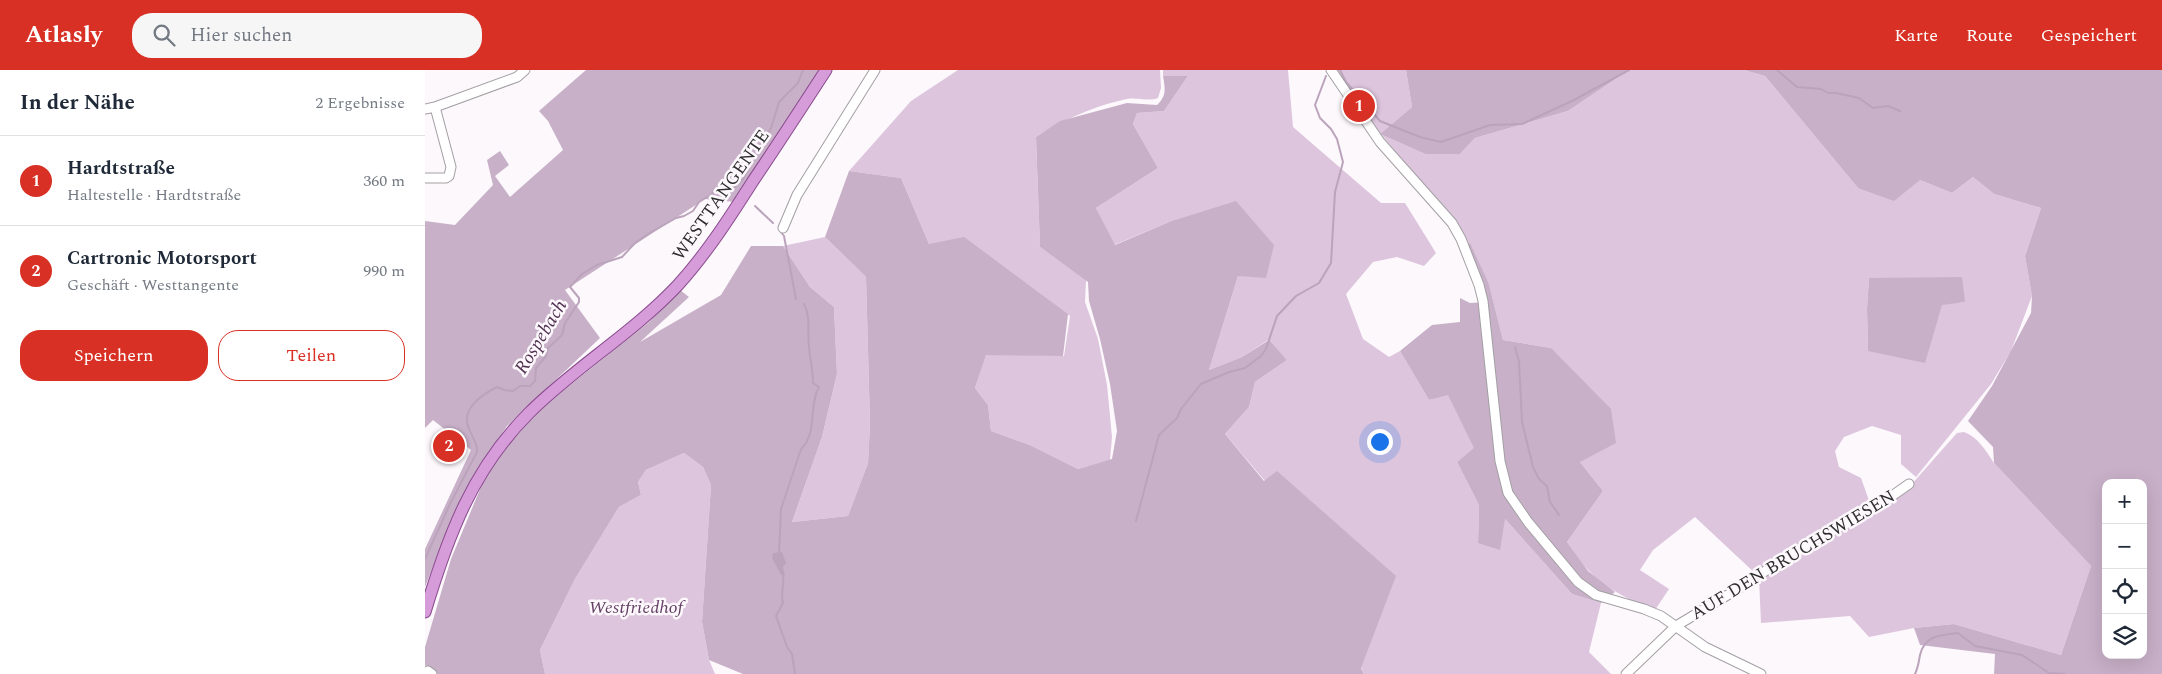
<!DOCTYPE html>
<html lang="de">
<meta charset="utf-8">
<style>
:root{--surface:#fff;--page:#f6f6f7;--text:#1f2937;--muted:#747a83;--line:#e0e1e3;--accent:#d93025}
body{margin:0;font-family:Spectral,serif;background:var(--page);color:var(--text)}
.controls{position:absolute;right:15px;bottom:15px;display:grid;overflow:hidden;border-radius:10px;box-shadow:0 5px 20px #0002}
.controls button{width:45px;height:45px;display:grid;place-items:center;padding:0;border:0;border-bottom:1px solid var(--line);background:var(--surface);color:var(--text);font:25px sans-serif}
.you{position:absolute;left:954px;top:371px;width:18px;height:18px;margin:-12px;border:4px solid #fff;border-radius:50%;background:#1a73e8;box-shadow:0 0 0 8px #1a73e833}
.badge{display:grid;place-items:center;width:32px;height:32px;border-radius:50%;background:var(--accent);color:#fff;font-size:16px;font-weight:700}
.pin{position:absolute;translate:-50% -50%;border:2px solid #fff;box-shadow:0 1px 5px #0006}
.list{margin:0;padding:0;list-style:none}
h2{display:flex;justify-content:space-between;align-items:center;height:65px;margin:0;padding:0 20px;font-size:21px}
h2 small{font-size:16px;font-weight:400;color:var(--muted)}
.list li{display:grid;grid-template-columns:32px 1fr auto;gap:15px;align-items:center;box-sizing:border-box;height:90px;padding:0 20px;border-top:1px solid var(--line)}
.list b{display:block;font-size:19px;white-space:nowrap}
.list p{margin:0;font-size:16px;white-space:nowrap;color:var(--muted)}
.list em{font-size:16px;font-style:normal;color:var(--muted)}
.actions{display:flex;gap:10px;padding:15px 20px}
.actions a{flex:1;padding:11px 0;border:1px solid var(--accent);border-radius:20px;text-align:center;font-size:18px;color:var(--accent)}
.actions .main{background:var(--accent);color:#fff}
.icon{flex:none;width:28px;height:28px;fill:none;stroke:currentColor;stroke-width:2;stroke-linecap:round;stroke-linejoin:round}
.map{position:relative;flex:none;width:1737px;height:604px;overflow:hidden}
header{display:flex;align-items:center;gap:30px;box-sizing:border-box;height:70px;padding:0 25px;background:var(--accent);color:#fff}
header strong{font-size:24px}
nav{display:flex;gap:28px;margin-inline-start:auto;font-size:18px}
.search{width:350px;height:45px;background:var(--page);display:flex;align-items:center;gap:12px;box-sizing:border-box;padding:0 18px;border-radius:20px;color:var(--muted);font-size:19px}
main{display:flex}
aside{flex:1;background:var(--surface)}
.map>svg:first-child{display:block}
.green{fill:#ddc5dd;fill-rule:evenodd}
.forest{fill:#c8b0c8;fill-rule:evenodd}
.water{fill:#bba4bb}
.lines{fill:none;stroke-linecap:round;stroke-linejoin:round}
.stream{stroke:#bba4bb;stroke-width:2}
.minor-casing{stroke:#a39fa3;stroke-width:11}
.major-casing{stroke:#894a8d;stroke-width:13}
.minor{stroke:#fff;stroke-width:9}
.major{stroke:#d69bd9;stroke-width:11}
.labels{text-anchor:middle;dominant-baseline:central;stroke-width:5;stroke-linejoin:round;paint-order:stroke}
.street-label{font-size:18px;fill:#2f2e2f;stroke:#fcf8fc}
.park-label{font-size:18px;font-style:italic;fill:#623f63;stroke:#fcf8fc}
.water-label{font-size:19px;font-style:italic;fill:#533254;stroke:#fcf8fc}
</style>
<header>
<strong>Atlasly</strong>
<div class="search"><svg class="icon" aria-label="search" viewBox="0 0 24 24"><circle cx="10" cy="10" r="6"/><path d="M15 15l6 6"/></svg>Hier suchen</div>
<nav><a>Karte</a><a>Route</a><a>Gespeichert</a></nav>
</header>
<main>
<aside>
<h2>In der Nähe<small>2 Ergebnisse</small></h2>
<ul class="list">
<li><span class="badge">1</span><div><b>Hardtstraße</b><p>Haltestelle · Hardtstraße</p></div><em>360 m</em></li>
<li><span class="badge">2</span><div><b>Cartronic Motorsport</b><p>Geschäft · Westtangente</p></div><em>990 m</em></li>
</ul>
<div class="actions"><a class="main">Speichern</a><a>Teilen</a></div>
</aside>
<div class="map">
<svg width="1737" height="604" viewBox="0 0 1737 604">
<rect width="100%" height="100%" fill="#fcf8fc"/>
<path class="green" d="M533,0h202l1,18 -3,10c-10,4 -20,-1 -31,1 -30,6 -65,21 -91,38l4,110 46,33 -1,22 13,37 9,46 5,52 -2,23 -32,9 -48,-24 -39,-14 -3,-26 -13,-17 11,-34 78,2 6,-40 -44,-33 -97,-39 -28,-66 -52,-7 62,-70z
M738,0h125l5,57 88,76h24l31,50 -12,13 -27,-9 -24,5 -27,32 17,45 26,18 11,-6 29,49 19,-6 27,54 -18,14 22,43 -1,38 26,-25 68,76 29,9 -12,49 22,22h-247l-87,-202 -12,9 -40,-47 24,-27 6,-25 32,-22 -19,-20 -26,17 -33,13 29,-94 -69,-54 -55,23 -18,-37 62,-40 -25,-44 4,-11 27,-2 24,-35h-25z
M912,0h69l6,37 -32,27 45,20h35l15,-16 93,-27 61,-41h115l21,6 93,112 62,-8 32,13 21,-16 21,17 47,14 -16,48 7,40 -21,55 -20,33 -75,93 -15,-13v-29l-29,-9 -28,11 -9,14 4,16 22,11 11,31 -115,66 -62,-58 -42,33 -13,20 29,19 -14,21c-24,-9 -49,-21 -67,-40 -8,-8 -14,-19 -21,-28l36,-51 -23,-29 -29,-114 -48,-8 -14,-56 -32,-59 -77,-92 -37,-50zM1444,208l96,24 -23,2 -74,47 -1,-42z
M400,167l41,40 4,147 -2,39 -20,53 -56,6 30,-85 15,-63 -3,-67 -24,-20 -27,-41z
M1539,362c14,5 22,19 30,31l97,103 -30,89 -107,-31 -40,4 -45,9 -19,-21 -89,7 -2,-45 152,-93 46,-52z
M259,383l19,14 8,18 -9,137 7,38 6,14h-170l-5,-24 35,-71 44,-72 22,-12 -3,-13 8,-12z"/>
<path class="forest" d="M161,0h237l-88,132 -30,-3 -140,91 35,48 -93,88 -50,80 -32,81v-38l46,-99 -38,-30 -8,8v-207l30,4 38,-40 -6,-25 13,-9 9,14 -14,11 15,21 53,-47 -15,-29 -9,-10z
M981,0h223l-61,41 -93,27 -15,16h-35l-45,-20 32,-27z
M1319,0h418v604h-168l1,-20 -75,-9 -6,-17 40,-4 107,31 30,-89 -97,-103 -1,-16 -25,-26 24,-35 39,-73 1,-17 -7,-40 16,-48 -47,-14 -21,-17 -21,16 -32,-13 -26,21 -36,-13 -93,-112zM1681,413h37v172h-37z
M738,6h25l-24,35 -27,2 -4,11 25,44 -62,40 19,37 54,-23 67,-21 38,44 -8,33 -28,-2 -29,94 33,-13 27,-17 18,20 -32,22 -6,25 -24,27 39,47 13,-10 119,105 -35,92 3,6h-621l-34,-14 -7,-38 9,-137 -8,-18 -19,-14 -38,17 -8,12 3,13 -22,12 -44,72 -35,71 5,24h-109l-11,-9v-18l26,-88 37,-89 48,-58 112,-89 32,-33 9,7 -49,45 81,-47 30,-49h32l27,41 24,20 3,67 -15,63 -30,85 56,-6 20,-53 2,-39 -4,-147 -41,-40 24,-66 52,7 28,66 35,-7 104,77 -5,42 -77,-1 -11,33 13,17 3,26 39,14 48,24 34,-10 5,-28 -7,-47 -10,-45 -11,-38 -1,-19 -48,-35 -4,-110 24,-16 67,-18 30,2c10,-9 8,-17 6,-29z
M1045,173l19,41 14,56 48,8 60,61 5,34 -36,19 23,29 -36,51 21,29 27,21 -14,11 -29,-9 -67,-75 -5,31 -22,-7 1,-38 -22,-43 17,-14 -26,-53 -19,5 -29,-49 32,-26 28,-3v-24l10,5 17,-1 -20,-56z
M1537,207l3,25 -23,3 -17,58 -57,-12 -1,-42 2,-31z"/>
<path class="water" d="M357,482l4,11 -3,4 2,9 -4,-1 -9,-17 1,-5z"/>
<g class="lines">
<path class="stream" d="M915,0l6,12 34,39 40,16 21,5 49,-17 32,-1 50,-23 57,-31
M1352,0l20,17 24,2 7,4h8l23,5 14,10 15,-2 12,5
M330,136l18,17
M356,162l3,4 12,63
M1090,277l4,15 3,60 11,45 6,12 8,7 3,16 9,13
M711,451l23,-86 18,-17 4,-9 20,-25 28,-12 16,-4 16,-12 5,-7 11,-33 19,-20 23,-13 12,-20 4,-71 8,-30 -6,-23 -6,-10 -11,-11 -5,-13 11,-29
M354,484l2,-45 20,-60c17,-16 7,-43 18,-62l-6,-4c0,-14 -3,-23 -4,-36 -2,-15 2,-30 -5,-43
M0,489l25,-55 27,-52c1,-8 -5,-15 -8,-23 -9,-19 12,-34 28,-42l7,3 9,1 7,-5h10l5,-5 1,-13 10,-12 2,-8 14,-13 3,-12 14,-21v-4l-9,-11 12,-13 15,-9 25,-8 13,-14 13,-9 28,-16 8,-2 9,-5 6,-9 13,-8 3,-6 4,-1 5,3 11,-3 8,-8 28,-51 8,-26 19,-19 5,-13
M358,504c2,10 -3,18 0,29l-7,13 11,31 5,7 3,20
M1490,604c3,-6 4,-13 5,-19 5,-20 20,-20 38,-22l17,13 47,9 27,18 16,1"/>
<defs>
<path id="minor" d="M906,0l49,72 72,81 9,16 18,46 4,16 17,160 8,32 20,29 50,60 18,13 48,14 17,7 44,31 56,27
M10,37l82,-30 8,-7
M0,39l10,-2 16,60 -2,9 -3,2h-21
M358,158l14,-33 78,-125
M3,601l4,3
M1201,604l50,-48 65,-39 64,-42 67,-35 37,-26"/>
<path id="major" d="M0,542c23,-76 47,-142 104,-199 46,-46 104,-80 149,-128 29,-32 52,-68 75,-104 25,-37 49,-74 73,-111"/>
</defs>
<use href="#minor" class="minor-casing"/>
<use href="#major" class="major-casing"/>
<use href="#minor" class="minor"/>
<use href="#major" class="major"/>
</g>
<g class="labels">
<g class="street-label">
<text transform="translate(296 125) rotate(-55)">WESTTANGENTE</text>
<text transform="translate(1368 485) rotate(-31)">AUF DEN BRUCHSWIESEN</text>
</g>
<g class="park-label">
<text x="211" y="537">Westfriedhof</text>
</g>
<g class="water-label">
<text transform="translate(116 267) rotate(-59)">Rospebach</text>
</g>
</g>
</svg>
<div class="controls">
<button>+</button>
<button>−</button>
<button><svg class="icon" aria-label="locate" viewBox="0 0 24 24"><circle cx="12" cy="12" r="6"/><path d="M12 2v4M12 18v4M2 12h4M18 12h4"/></svg></button>
<button><svg class="icon" aria-label="layers" viewBox="0 0 24 24"><path d="M12 4l9 5-9 5-9-5zM3 14l9 5 9-5"/></svg></button>
</div>
<div class="you"></div>
<div class="pin badge" style="left:934px;top:36px">1</div>
<div class="pin badge" style="left:24px;top:376px">2</div>
</div>
</main>
